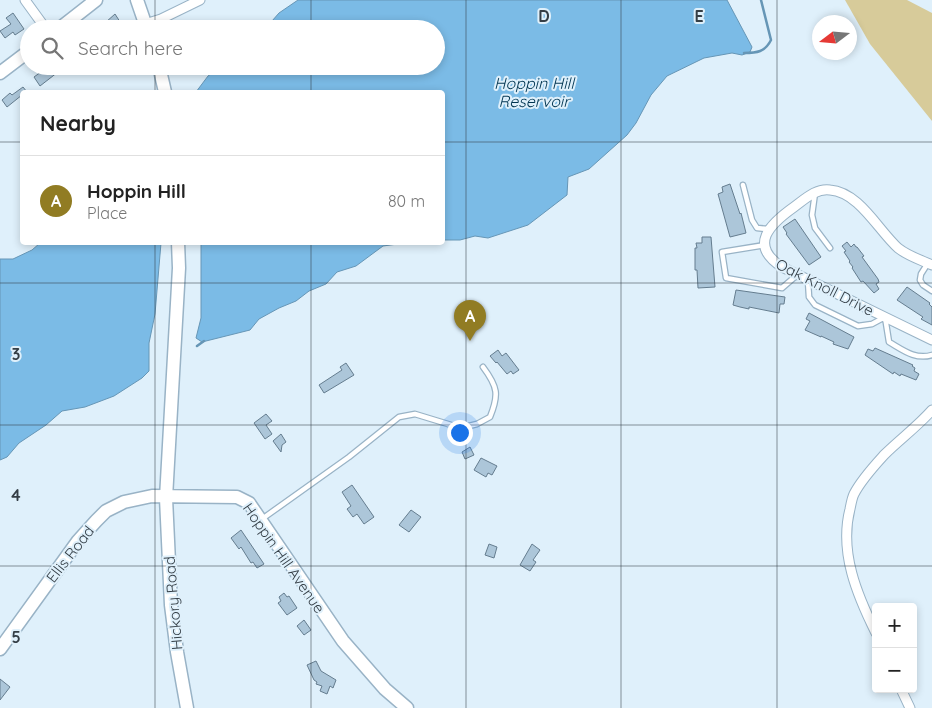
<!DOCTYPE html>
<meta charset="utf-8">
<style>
:root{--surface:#fff;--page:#f2f2f2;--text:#222;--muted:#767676;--line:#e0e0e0;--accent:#917c23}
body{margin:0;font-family:Quicksand,sans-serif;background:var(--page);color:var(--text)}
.controls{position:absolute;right:15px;bottom:15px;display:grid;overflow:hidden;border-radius:5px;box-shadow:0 2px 8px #0003}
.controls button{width:45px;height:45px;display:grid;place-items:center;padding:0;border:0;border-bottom:1px solid var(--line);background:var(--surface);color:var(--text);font:25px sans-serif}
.compass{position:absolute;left:812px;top:15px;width:45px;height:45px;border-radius:50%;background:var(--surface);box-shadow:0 2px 8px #0003;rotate:254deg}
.you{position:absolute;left:459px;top:432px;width:18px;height:18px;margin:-12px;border:4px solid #fff;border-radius:50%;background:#1a73e8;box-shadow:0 0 0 8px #1a73e833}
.badge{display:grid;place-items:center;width:32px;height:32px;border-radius:50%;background:var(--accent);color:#fff;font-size:16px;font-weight:700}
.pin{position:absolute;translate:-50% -41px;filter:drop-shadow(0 1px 2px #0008)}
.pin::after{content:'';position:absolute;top:26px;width:18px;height:15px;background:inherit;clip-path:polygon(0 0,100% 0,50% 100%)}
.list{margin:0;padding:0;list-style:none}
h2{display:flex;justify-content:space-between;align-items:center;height:65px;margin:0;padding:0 20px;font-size:21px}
h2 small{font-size:16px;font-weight:400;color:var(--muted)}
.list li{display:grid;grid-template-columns:32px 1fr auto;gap:15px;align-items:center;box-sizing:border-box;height:90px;padding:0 20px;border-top:1px solid var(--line)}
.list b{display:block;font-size:19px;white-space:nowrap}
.list p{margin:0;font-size:16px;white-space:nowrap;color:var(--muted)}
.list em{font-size:16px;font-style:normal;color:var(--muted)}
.icon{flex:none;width:28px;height:28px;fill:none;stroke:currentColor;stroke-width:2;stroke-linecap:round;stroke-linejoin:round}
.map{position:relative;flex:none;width:932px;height:708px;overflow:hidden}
.search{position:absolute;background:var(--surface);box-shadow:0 2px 8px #0003;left:20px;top:20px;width:425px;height:55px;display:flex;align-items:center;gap:12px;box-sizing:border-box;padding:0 18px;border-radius:28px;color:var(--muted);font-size:19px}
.panel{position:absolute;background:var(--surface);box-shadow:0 2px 8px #0003;left:20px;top:90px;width:425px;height:155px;border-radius:5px}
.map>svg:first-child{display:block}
.green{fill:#d7cb9a}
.water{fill:#7bbbe6;stroke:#6696b6}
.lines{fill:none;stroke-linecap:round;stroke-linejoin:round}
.stream{stroke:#6696b6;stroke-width:2.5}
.building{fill:#acc6d9;stroke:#657d8f}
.lane-casing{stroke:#99b3c6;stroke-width:7}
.street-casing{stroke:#99b3c6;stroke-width:11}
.secondary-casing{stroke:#99b3c6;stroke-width:15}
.lane{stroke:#fff;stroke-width:4.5}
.street{stroke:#fff;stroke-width:9}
.secondary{stroke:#fff;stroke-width:12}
.grid{fill:none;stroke:#343e46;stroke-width:1;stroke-opacity:0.55}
.labels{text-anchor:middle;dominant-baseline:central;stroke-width:4;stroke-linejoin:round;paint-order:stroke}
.street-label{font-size:15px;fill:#343e46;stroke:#dff0fb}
.water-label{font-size:16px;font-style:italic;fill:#003551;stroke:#dff0fb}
.grid-label{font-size:16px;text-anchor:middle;font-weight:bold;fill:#343e46;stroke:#dff0fb;stroke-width:4;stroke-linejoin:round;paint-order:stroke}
</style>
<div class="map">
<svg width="932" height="708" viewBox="0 0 932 708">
<rect width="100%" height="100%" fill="#dff0fb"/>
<path class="green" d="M845,0h62l25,13v108l-62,-77z"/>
<path class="water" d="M298,0h429l25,47 -2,5 -8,3 -10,-2 -28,5 -37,18 -16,19 -15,28 -9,12 -38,34 -21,8 -1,18 -39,30 -40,13 -13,-2 -15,4h-17l-1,-148h-246l12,-16 14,-10h214v-37h-171l14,-16z
M40,243h121l-6,71 -6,29v28l-7,7 -28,18 -29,11 -23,4 -16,14 -27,18 -12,14 -7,3v-201h13l19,-9z
M201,243v-1l204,1 -22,3 -27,20 -19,6 -11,12 -17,7 -13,10 -17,7 -20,11 -9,11 -48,12 -6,-4 5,-20z"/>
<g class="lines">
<path class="stream" d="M744,53c13,0 21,-1 27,-13l-10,-40
M197,346l7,-5"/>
</g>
<path class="building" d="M13,13l11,16 -9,6 -2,-3 -8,6 -5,-7 11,-7 -5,-6z
M115,14l7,11 -5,4h-5l-6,-7z
M54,66l4,6 -18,14 -6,-9 11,-8 2,3z
M23,87l4,5h-5v3l-15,12 -5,-7 8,-7 2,2z
M730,184l10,30 1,-1 5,20 -16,4 -12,-43 5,-2 -1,-5z
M795,219l26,38 -12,8 -23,-31 1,-1 -4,-6z
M702,237h9l4,50 -17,1 -1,-18h-2v-22h2l-1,-5h6z
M847,242l4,5 3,-3 2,3h1l7,9 -2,1 16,22 1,3 -3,2 3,5 -5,4 -11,-12 -2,1 -9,-14 1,-1 -4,-5 1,-1 -6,-9 2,-1 -4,-5z
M907,287l23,16 -1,1 3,3v18l-11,-6 2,-2 -26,-17z
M736,290l49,7 -1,7h-4l-1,9 -30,-6v2l-9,-2 -7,-2z
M809,313l45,24 -6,12 -15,-5 1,-2 -13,-6v1l-16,-7 5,-9 -4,-2z
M875,348l38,17 -1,1 3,2 -1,3 5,3 -3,6 -15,-6 -1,2 -6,-4 -1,2 -28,-19 3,-6 5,2z
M498,350l4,6 4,-3 13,17 -6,4 -2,-3 -4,3 -10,-12 -1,1 -6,-7z
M346,363l8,12 -30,18 -5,-8 23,-15 -2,-3z
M266,414l6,7 -6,4 6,9 -7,5 -11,-16z
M281,434l5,8 -4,3 -1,7 -8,-11z
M470,447l4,8 -9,4 -3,-7z
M481,458l16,8 -5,9 -4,-2 -2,4 -12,-7z
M352,485l22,32 -10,7 -7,-10 -4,3 -6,-8 4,-3 -9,-14z
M411,510l10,7 -12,15 -10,-7z
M241,530l23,34 -7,4 -4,-6 -2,1 -10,-16 -2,2 -8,-11z
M489,544l8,3 -3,11 -9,-3z
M532,544l8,6 -7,10 3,2 -6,9 -10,-6z
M284,593l3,4 2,-1 8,12 -10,7 -9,-12 3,-2 -2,-4z
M304,620l7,10 -7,5 -7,-9z
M316,661l5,10 15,9 -3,8 -3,-2 -3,8 -7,-3 2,-5 -6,-2 1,-2 -3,-2 -7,-15z
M0,679l10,8 -10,13z"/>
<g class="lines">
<defs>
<path id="lane" d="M743,185l9,35 5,8 11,1
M815,193l-3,22 3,13 15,20
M765,245l-43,7 4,26 56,10 15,-13
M928,263l-7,11 -1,6 3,5 9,6
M808,281l1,16 6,8 43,21 14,-2 13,-7 4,25c14,8 26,18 43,13
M262,519l87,-62 50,-40 16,-3 46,14 16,-4 13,-7c9,-22 8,-30 -7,-50"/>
<path id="street" d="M25,0l21,29
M145,24l16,-5 39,-19
M932,265c-11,-5 -24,-9 -34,-17 -20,-18 -39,-56 -68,-58 -14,-2 -25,9 -36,17 -24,17 -46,38 -12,60l150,73
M876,633c-19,-38 -37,-81 -26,-124 1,-5 2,-11 4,-15 7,-14 20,-28 30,-39 16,-16 33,-28 48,-45
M901,689l9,19"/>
<path id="secondary" d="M137,0l10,29
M59,29l37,-29
M159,66l6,26
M0,73l29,-22
M178,242l1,26 -13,230 5,107 6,47 10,56
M0,649l78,-108 18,-20 10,-10 18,-9 28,-6 85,1 12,6 94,138 42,48 22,19"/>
</defs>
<use href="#lane" class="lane-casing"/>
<use href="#street" class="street-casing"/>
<use href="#secondary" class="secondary-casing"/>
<use href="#lane" class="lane"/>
<use href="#street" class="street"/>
<use href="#secondary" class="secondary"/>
</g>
<path class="grid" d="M155,0v29M311,0v29M466,0v708M621,0v708M777,0v708M155,66v26M311,66v26M0,142h22M442,142h490M155,242v466M311,242v466M0,283h932M0,425h932M0,566h932"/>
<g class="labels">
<g class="street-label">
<text transform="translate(825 287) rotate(27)">Oak Knoll Drive</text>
<text transform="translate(70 554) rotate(-52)">Ellis Road</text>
<text transform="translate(284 558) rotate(55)">Hoppin Hill Avenue</text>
<text transform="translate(173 603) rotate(-95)">Hickory Road</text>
</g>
<g class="water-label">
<text x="534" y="83">Hoppin Hill<tspan x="534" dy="18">Reservoir</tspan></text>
</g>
</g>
<g class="grid-label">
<text x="544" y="22">D</text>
<text x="699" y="22">E</text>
<text x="16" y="360">3</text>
<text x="16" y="501">4</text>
<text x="16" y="643">5</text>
</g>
</svg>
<div class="controls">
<button>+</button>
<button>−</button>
</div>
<svg class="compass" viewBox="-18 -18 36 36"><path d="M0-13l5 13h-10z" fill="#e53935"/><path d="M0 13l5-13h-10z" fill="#767676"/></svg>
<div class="you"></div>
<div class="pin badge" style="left:470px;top:341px">A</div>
<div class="search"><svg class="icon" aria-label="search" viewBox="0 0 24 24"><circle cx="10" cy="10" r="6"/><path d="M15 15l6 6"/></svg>Search here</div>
<section class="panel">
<h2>Nearby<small></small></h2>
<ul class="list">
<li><span class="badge">A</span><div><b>Hoppin Hill</b><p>Place</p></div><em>80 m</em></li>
</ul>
</section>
</div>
